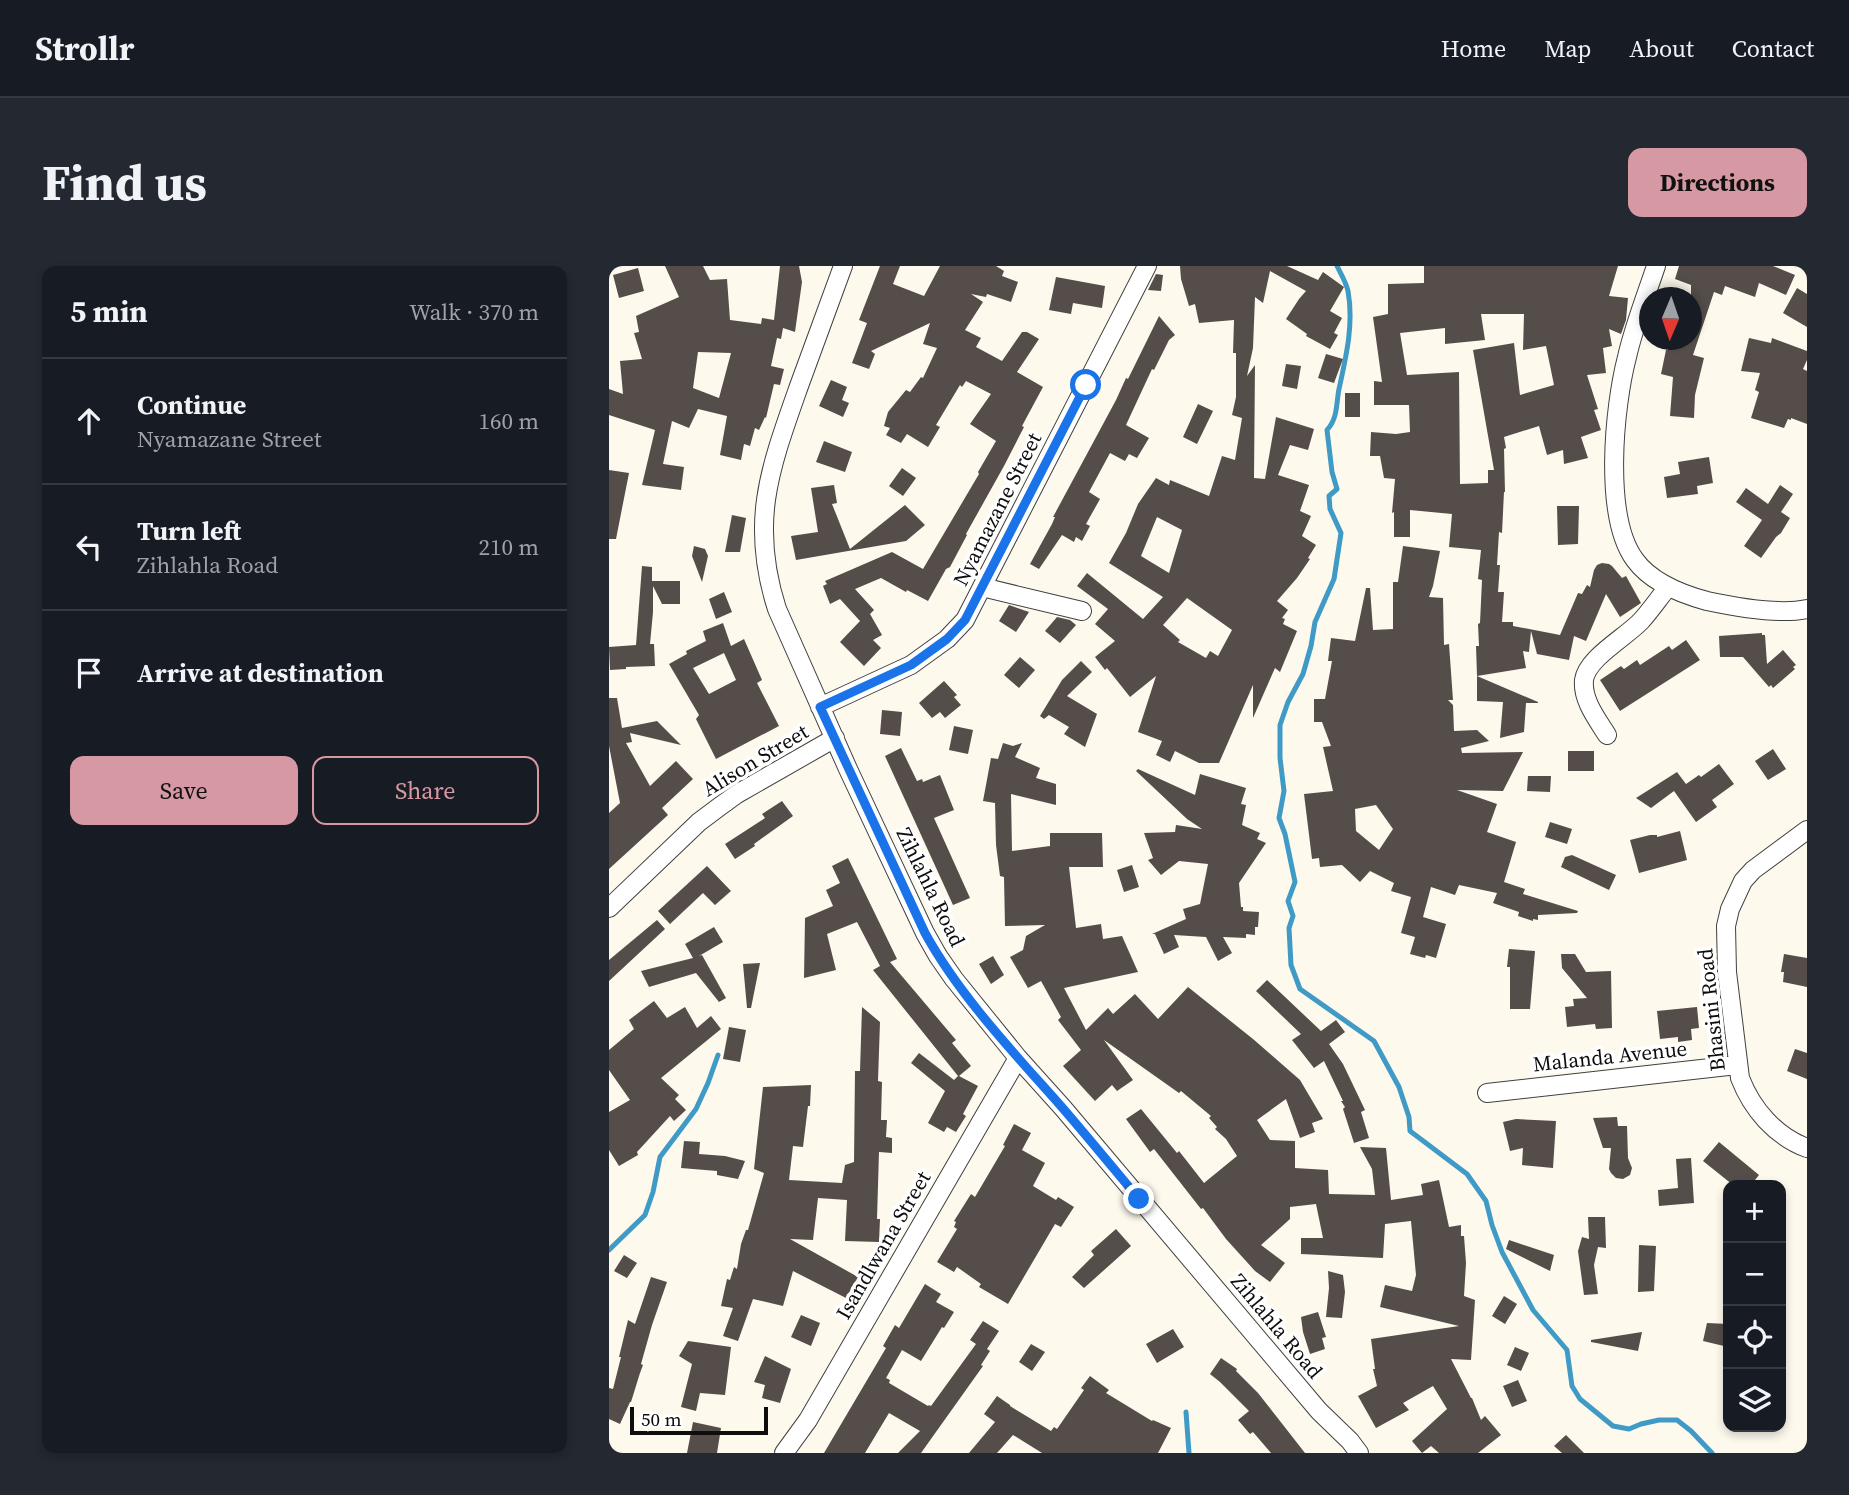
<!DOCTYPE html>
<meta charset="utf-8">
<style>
:root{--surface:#171b24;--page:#242831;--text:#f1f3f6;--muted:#9ea1a6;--line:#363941;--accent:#d699a3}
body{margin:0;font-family:"Source Serif 4",serif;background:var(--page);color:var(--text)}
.controls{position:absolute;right:21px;bottom:21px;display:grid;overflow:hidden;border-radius:14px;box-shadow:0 4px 10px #0003}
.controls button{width:63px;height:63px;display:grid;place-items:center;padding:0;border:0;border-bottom:2px solid var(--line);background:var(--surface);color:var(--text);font:35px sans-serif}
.compass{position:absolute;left:1030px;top:21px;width:63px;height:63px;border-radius:50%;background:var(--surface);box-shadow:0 4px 10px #0003;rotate:182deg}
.scale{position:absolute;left:21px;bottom:18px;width:138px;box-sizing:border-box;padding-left:7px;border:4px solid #0d0d0d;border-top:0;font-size:19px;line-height:24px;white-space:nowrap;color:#0d0d0d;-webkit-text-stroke:5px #fff;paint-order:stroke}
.stop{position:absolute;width:21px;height:21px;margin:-16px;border:5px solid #1a73e8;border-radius:50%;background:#fff}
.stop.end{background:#1a73e8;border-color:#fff;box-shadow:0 2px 7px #0008}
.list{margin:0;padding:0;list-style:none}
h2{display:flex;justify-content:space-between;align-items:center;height:91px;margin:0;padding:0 28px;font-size:30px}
h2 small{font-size:23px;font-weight:400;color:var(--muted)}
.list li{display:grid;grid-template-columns:46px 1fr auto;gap:21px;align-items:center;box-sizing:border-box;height:126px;padding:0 28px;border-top:2px solid var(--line)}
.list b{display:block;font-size:26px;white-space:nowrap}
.list p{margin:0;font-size:23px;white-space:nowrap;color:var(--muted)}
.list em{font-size:23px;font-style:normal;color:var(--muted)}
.actions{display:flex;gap:14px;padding:21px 28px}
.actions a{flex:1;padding:16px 0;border:2px solid var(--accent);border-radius:14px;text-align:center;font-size:24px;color:var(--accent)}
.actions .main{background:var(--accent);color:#111}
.icon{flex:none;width:38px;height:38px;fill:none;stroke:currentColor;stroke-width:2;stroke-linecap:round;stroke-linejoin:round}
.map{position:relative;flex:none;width:1198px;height:1187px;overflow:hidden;border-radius:14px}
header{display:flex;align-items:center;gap:42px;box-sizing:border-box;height:98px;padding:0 35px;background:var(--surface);border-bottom:2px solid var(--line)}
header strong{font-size:33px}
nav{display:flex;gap:38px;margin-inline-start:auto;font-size:24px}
.intro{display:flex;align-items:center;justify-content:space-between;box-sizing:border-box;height:168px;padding:0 42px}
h1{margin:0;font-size:49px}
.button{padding:18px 32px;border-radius:14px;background:var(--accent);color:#111;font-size:24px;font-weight:700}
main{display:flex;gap:42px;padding:0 42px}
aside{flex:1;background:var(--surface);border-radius:14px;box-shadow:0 4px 10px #0003}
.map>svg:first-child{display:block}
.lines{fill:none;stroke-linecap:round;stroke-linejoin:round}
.stream{stroke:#3f9bc6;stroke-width:5}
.building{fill:#554d49;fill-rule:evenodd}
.street-casing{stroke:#404040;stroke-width:20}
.street{stroke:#fff;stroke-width:18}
.route{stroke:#1a73e8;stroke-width:9}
.labels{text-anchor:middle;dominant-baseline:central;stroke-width:7;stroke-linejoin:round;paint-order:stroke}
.street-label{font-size:21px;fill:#0d0d0d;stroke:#fff}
</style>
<header>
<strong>Strollr</strong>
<nav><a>Home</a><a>Map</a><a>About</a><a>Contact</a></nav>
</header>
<div class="intro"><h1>Find us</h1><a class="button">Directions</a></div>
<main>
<aside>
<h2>5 min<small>Walk · 370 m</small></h2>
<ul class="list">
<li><svg class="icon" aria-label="ahead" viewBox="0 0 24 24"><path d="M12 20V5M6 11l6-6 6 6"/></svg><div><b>Continue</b><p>Nyamazane Street</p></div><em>160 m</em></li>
<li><svg class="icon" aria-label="left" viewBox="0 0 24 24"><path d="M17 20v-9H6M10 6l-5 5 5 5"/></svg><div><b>Turn left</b><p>Zihlahla Road</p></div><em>210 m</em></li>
<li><svg class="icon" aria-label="arrive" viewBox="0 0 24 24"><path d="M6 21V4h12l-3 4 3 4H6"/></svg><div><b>Arrive at destination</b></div></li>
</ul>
<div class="actions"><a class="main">Save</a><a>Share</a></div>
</aside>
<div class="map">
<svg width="1198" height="1187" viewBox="0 0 1198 1187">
<rect width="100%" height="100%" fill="#fef9ed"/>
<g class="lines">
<path class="stream" d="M728,0c4,8 9,16 11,25 6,33 -2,66 -9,98 -3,15 -1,29 -12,41l5,42 5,17 -8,7 1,13 11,24 -7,46 -19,43 -4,24 -8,28 -15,28 -8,23v33l4,33 -5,27 6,16 10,48 -7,19 5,15 -4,12 2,37 9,24 74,52 25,46 10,30 1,14 57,43 19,27 6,24 10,27 31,58 34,40 5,36 8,13 33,27 16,3 12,-5 18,-4h18l14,11 21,22
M0,984l36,-35 8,-23 7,-35 36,-48 12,-26 10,-28
M577,1146l3,41"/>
</g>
<path class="building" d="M56,0h38l7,14 17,-1 3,41 31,4 1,-6 12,2 6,-54h19l3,16 -7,50 -12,-4 -2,11 -4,-1 -6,28 13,3 -4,16 -6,-1 -8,34 -1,-1 -6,13 -4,-2 -5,18 -6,-2 -3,16 -21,-5 7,-39 -29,-7 -9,19 -17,-7 -9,43 21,3 -3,23 -39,-5 13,-55 -46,-15v-26l14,5 -3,-33 22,-2 -8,-26 5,-1 -3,-16 43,-19zM89,86l33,1 -12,45 -26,-10z
M271,0h20l-7,18 31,12 16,-30h56l8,5 -2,5 16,6 -7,20 -24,-8 -1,3 -15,-3 12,8 -18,28 16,8 -5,9 26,14 20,-29h5l12,7 -22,33 26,15 -21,39 2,1 -20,39 -38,68 1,1 -17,32 -4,2 -18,32 -21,-11 -1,2 -25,-14 -26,11 19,21 -4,4 12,21 -9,5 8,8 -17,18 -24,-24 20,-21 -20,-22 -10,5 -7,-18 4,-2 -2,-3 67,-29 31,17 56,-95 -1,-2 18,-31 -26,-17 21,-30 -25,-13 -4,6 -2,-2 -24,40 4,2 -12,20 -21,-13 -6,9 -15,-8 4,-7 -6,-2 4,-14 18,-22 4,2 11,-15 2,1 14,-30 -14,-4 7,-21 -59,28 4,3 -6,15 -17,-6 15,-40 -8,-3z
M571,0h107l31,14 5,-8 21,15 -14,24 12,7 -8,15 4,2 -8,14 -24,-13 1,-2 -21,-15 13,-20 7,-8 -36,-20 -7,32 -8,-6 -2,51 -6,28 8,-11 -1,113 11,1 11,-62 38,12 -6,21 -18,-5 -12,30 31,10 -9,26 11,5 -9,20 14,9 -8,13 2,1 -13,19 -20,23 11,9 -6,8 3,1 -2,5 14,7 -17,41 -5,-4 -22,50v-33l-34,78h-20l-24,-12 -5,11 -14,-7 6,-14 -24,-9 18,-56 -26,21 -23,-29 -2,2 -10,-13 20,-16 -20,-17 13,-15 -31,-23 10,-13 56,46 20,-22 -54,-34 17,-30 12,-29 18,-26 13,7 1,-5 39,16 13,-40 13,4 7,-42 -10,-3 4,-18v-44h-3l1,-33 -35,3 -4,-19 -6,2 -8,-27zM548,251l25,13 -13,43 -28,-17zM578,332l45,32 -14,26 -8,-5 -4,7 -28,-16 2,-2 -17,-15z
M815,0h194l-9,30 19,2 -2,22 -5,14 -12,-5 3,17 -9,2 3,25 -19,2 11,34 -4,1 7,20 -20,7 7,21 -24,6 -1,-14 -16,5 -8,-29 -35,11 2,11 -2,1 1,43h-1l-2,41 -3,-1 -2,33h3l-2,27h6l-2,30h11v4l47,9 18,-42 4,1 5,-9 3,2 4,-17 3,-5 5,-2 7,1 3,2 10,12 4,-2 15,27 -21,14 -14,-23 -20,47 -12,-5 -5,24 -32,-6 -6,-23 -2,21 -6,-1 3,17 -49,8 -1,-30h3l-1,-22 2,-1 2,-43 -4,-1 3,-29 -32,-3 3,-33 -42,-4v27h-16v-25l-2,1 3,-34 -11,-1 -4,-22h-10l1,-24 25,2 14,-2 -1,-27h-35v-24l8,1 -9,-65 15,-3v-30l36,-1zM872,48h43l-1,36 23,-4 8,39 -34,10 -6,-52 -41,7 21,120h-6v13l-28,1 -1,-112 -52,3 -7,-42 45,-5v16l40,-4z
M1070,0h94l22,9 -9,20 -27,-12 -4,14 -30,-11 -3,9 -8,-3 -21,63 11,3 -9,37 -1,23 -24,-2 3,-39 -12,-3 5,-24h2l4,-10h19v-55l-16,-6z
M29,2l6,23 -25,7 -6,-23z
M547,8l7,1 -2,16 -13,-1z
M447,11l49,9 -3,22 -29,-5 -2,11 -22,-4z
M1188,22l10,6v33l-24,-14z
M550,50l16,19 -6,5 -15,30 -2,-1 -26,56 23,13 -12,20 -8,-4 -4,7 -15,-8 -21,39 11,7 -14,25 4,2 -8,15 -6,-4 -2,5 -12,-7 -23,34 -9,-5 22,-40 3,-7h-2l63,-117 10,-22 2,1z
M1140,72l22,5 1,-5 35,13v9l-4,9 4,2v53l-16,-6v2l-3,-1 -4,9 -33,-10 8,-26 -4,-2 5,-17 -19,-2z
M717,88l17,5 -9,24 -16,-5z
M677,98l15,2 -4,23 -15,-3z
M222,114l16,7 -5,13 7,3 -6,14 -24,-11z
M736,127h15v24h-15z
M589,138l15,7 -16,33 -14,-7z
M215,175l28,11 -7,20 -29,-10z
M1100,191l4,26 -16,3 1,8 -31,4 -3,-21 16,-3 -2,-12z
M293,202l14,10 -13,18 -14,-10z
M0,204l20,3 -13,66h-7z
M225,219l3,18 -5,1 18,45 55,-44 20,20 -19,16 -110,19 -5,-24 27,-4 -7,-44z
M1171,219l13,9 -12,18 9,6 -9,15 -5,4 -15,21 -17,-12 18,-26 -26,-18 10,-14 22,16z
M948,240h22l-1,38 -20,1z
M123,249l14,3 -6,34h-15z
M85,280l11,3 3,7 -6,26 -10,-26z
M794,280l37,5 -7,35 -4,11 14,1 1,47 5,-1 4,56h-5l5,5 1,26 23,-1 12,11 -28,7 1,5 61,-1 -20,39 -46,-1 40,14 -10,28 29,10 -12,40 21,7 -2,5 55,17 -1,2 -39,2v5l-5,-1v2l-15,-5 1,-4 -26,-9 4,-10 -38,-8 -4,10 -24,-8 -8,30 23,7 -10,34 -10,-3 -1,3 -15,-4 5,-17 -14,-4 10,-36 -20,-6 3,-8 -24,-12 -10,11 -18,-17 -22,2 -1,-9 -7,1 -8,-65 29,-3 -10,-44 8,-1 -9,-24h-8v-23h11l7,-38h-4l3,-23 24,3 11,-53h4l3,42 20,-1v-47h5zM767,539l17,24 -14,21 -23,-19 -1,-22z
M33,300l10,1v14h28v23h-18l-9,-18v26l-3,32h4l1,22 -29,1v2l-16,1 -1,-23 27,-2z
M115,326l8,20 -16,7 -7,-20z
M400,339l20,7 -13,20 -17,-11z
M448,351l13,3 6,5 -16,18 -15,-12z
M114,357l8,23 13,-7 18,41 -5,3 22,43 -63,33 -20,-40 3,-4 -30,-51 18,-10 -1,-3 20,-10 -3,-10zM115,387l12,27 -27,14 -16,-26z
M1153,367v2h3l2,29 16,-14 13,15 -3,2 2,2 -22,19 -2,-3 -2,2 -26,-30h-23l-1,-21z
M1077,374l14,20 -80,51 -20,-31 21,-14 3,3 13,-9 3,5 29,-19 3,4z
M411,391l15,13 -16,18 -15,-13z
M472,395l11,11 -25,24 30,18 -12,33 -21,-13 5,-7 -20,-12 -5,4 -4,-3 22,-36z
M868,410l61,26v1h-12l-2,29 -24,6 3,-36 -26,-1z
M335,415l13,14 -3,2 7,8 -16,13 -5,-6 -8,6 -13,-15z
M0,432h8l5,30 35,-7 24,24 -51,-12 2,9 -6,1 24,43 26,-25 17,18 -31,29 6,7 -59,54v-56l11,-10 -11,-57z
M273,444l20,2 -2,24 -20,-2z
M345,460l19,4 -5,24 -19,-4z
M394,477l10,3 9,-3 -7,14 25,11 -4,10 20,6v21l-45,-11 1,57 38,-5v-13h52l1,34h-34l7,61 25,-4 2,15 19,-3 16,36 -74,16 22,42 22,-22 5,6 22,-20 23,25 30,-32 65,52 47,41 23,39 -11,4 3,9 -15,6 -14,-39 -29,21 13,20 25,1v27l33,2 1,24 46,1 -3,-26 -12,-22 26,1 5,52 32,-5 -2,-11 18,-4 10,47 12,-2v11h3l2,27 -2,33 11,4 -4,60 -20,-1 20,39h1l9,22 4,-4 16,19 -23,18h-39l-8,-7 -9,7 -10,-12 35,-32 -14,-23 -30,17 6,7 -33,18 -18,-32 19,-10 -4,-17h2l-4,-30 88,-13 -79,-19 5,-22 27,6 4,-16 -5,-54 -26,3 -2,34 -82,-4v-16h22l-7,-34 -26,3v12l-29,26 24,18 -15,19 -15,-11 -29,-32 -23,-31 -2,1 -47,-60 -4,3 -24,-33 15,-10 36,44 2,-2 25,32 33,-27 -11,-17 -11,-10 2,-2 -8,-9 2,-2 -30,-25 -2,2 -75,-53 29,40 -16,11 -5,-6 -17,16 -32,-35 18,-16 -23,-30 3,-3 -20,-36 -13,7 -18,-31 13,-7 3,-14 19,-11 -40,1 -1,-49 -4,-1 -4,-31 -1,-42 -12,-2 8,-43 7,1z
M292,482l16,33 5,-2 1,3 17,-7 14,35 -20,8 36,80 -17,7 -68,-149z
M1164,483l13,20 -18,11 -13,-19z
M959,485h26v20h-26z
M1110,498l15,20 -22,16 5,7 -21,15 -22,-31 -23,17 -15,-10 41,-26 9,12 13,-9 2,2z
M529,503l57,26 5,-21 46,14 -5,16 5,1 -4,20 18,8 -3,6 9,4 -27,40 2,24h2v4l16,1 -1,15h-3v8l-9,-1v4l-23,-1 9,16 -14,8 -12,-24 -32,-2 5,12 -15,7 -9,-20h-3l34,-15 -3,-10 17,-5 8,-40 -29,-3 -18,14 -13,-15 5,-2 -9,-25 31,-1 1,-7 26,4 -15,-10 -51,-48z
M919,510h23l-1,16 -23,-1z
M173,535l11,15 -39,28 1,2 -20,13 -10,-15 40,-26 -3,-4z
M941,556l22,7 -5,15 -22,-7z
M1071,565l7,29 -48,13 -9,-33 20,-5h7v2z
M963,589l44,20 -7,15 -48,-23 4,-10z
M239,592l49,101 -7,3 66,78 -4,3 19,23 -12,10 19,10 -15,28 3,2 -10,16 -9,-5 -3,5 -16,-9 17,-32 -34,-28 8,-10 35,27 4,-4 -85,-106 7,-4 -23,-44 -30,12 9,36 -32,8 1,-60 28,-12 -7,-16 14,-7 -8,-17z
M523,599l7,22 -15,5 -7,-22z
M98,600l24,25 -16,14 -12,-12 -33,31 -12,-13z
M48,654l8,9 -56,52v-21z
M105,661l9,15 -24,14 3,-1 24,43 -7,4 -23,-29 -47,14 -8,-16 52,-13 -8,-14z
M900,683l26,2 -5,58h-20v-42h-3z
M952,688h14l11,18 25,-1 1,57 -16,1 -1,-5 -28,3 -2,-20 9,-1 -1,-7 14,-1 -25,-30z
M1175,688l23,4v29l-24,-5 1,-10h-3z
M384,690l11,19 -13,9 -12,-20z
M151,697l-9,45h-4l-4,-44z
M658,714l54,51 15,-11 9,12 -16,12 14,20 22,46 -4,2 8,26 -15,5 -11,-34 2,-2 -4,-6h2l-19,-40 -10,7 -22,-28 9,-6 -45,-43z
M45,735l13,17 18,-11 12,21 14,-12 10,13 -60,49 18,17 -4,4 11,11 -12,11 -4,-5 -33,36 1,3 -19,11 -10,-16v-38l21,-12 -21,-30v-20l25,-21 -5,-9z
M253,741l18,15 -2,59 4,1 -1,38h6l-1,17 6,1v15l-13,-1 -2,67h3l-1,23 -34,-1 2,-41 -29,-2 -5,42 -23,-1 68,38 -12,21 -53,-27 -10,35 -30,-7 -15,42 -15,-5 10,-28 -12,-2 6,-27 3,1 4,-13 3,2 4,-25 5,-14h2l16,-57 -10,-4 9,-82 48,-2 -1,21h-2l-5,41 -10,-1 -4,34 53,3 3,-18 9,-3 1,-91h5z
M1088,741l2,21 -8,1 1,11 -14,2v-5l-18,2 -3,-28z
M120,761l17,3 -6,32 -17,-3z
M1186,783l12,4v26l-20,-8z
M1008,851l1,9h9l1,32 4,10 -2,7 -7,4 -7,-1 -5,-5 -2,-4 2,-21h-8l-10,-30z
M907,853l40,2 -3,47 -31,-3 1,-17 -13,3 -7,-29z
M405,858l17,9 -9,17 23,13 -12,23 23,14 2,-3 16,10 -13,20 -6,-3 -47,80 -29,-17 2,-3 -24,-17 -3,5 -17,-10 20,-33 -3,-2 2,-5 -2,-1 17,-27 4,3 30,-51 -2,-1z
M75,875l16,1 -1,12 26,2 20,5 -7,18 -21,-4v-4l-36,-3z
M1110,876l40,33 -8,10h-18l-30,-24z
M1082,892l3,45 -35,3 -1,-16 20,-2 -2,-29z
M979,951h17l1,31 -8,-1 -4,18 4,29 -14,1 -6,-44 4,-14 7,2z
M507,963l15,17 -47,42 -12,-11 22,-22 -3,-4z
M900,974l45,15 -4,16 -44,-22z
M1030,979l17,1 -2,45 -16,1z
M15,989l13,8 -10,15 -13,-7z
M719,1005l15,4 2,17 -3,26 -16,-1 3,-29z
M42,1011l16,5 -15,43 -11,39 2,1 -3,8 -9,29h-1l-10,22 -11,-5v-31l4,1 8,-32h-2l9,-37 7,4z
M316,1018l16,10 -5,8 18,10 -10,16 -2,-1 -21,34 -19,-11 -16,28 4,2 -1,3 39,23 1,-1 2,1 45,-62 -6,-4 13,-19 16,10 -12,18 3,2 -9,14 2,1 -62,87h-23l22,-22 -31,-18 -24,40h-41l62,-105 -3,-2 12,-21 4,3z
M895,1030l13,8 -12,20 -13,-8z
M709,1046l8,25 -4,1 3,11 -15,5 -7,-22 -2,-15z
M192,1049l19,8 -9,23 -20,-9z
M1098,1057l21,1v23l-25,-6z
M564,1063l11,18 -27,16 -11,-19z
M1033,1066l-4,19 -47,-9v-2z
M79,1075l43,6 -6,48 -25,-2 -4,18 -15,-4 11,-43 -13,-8z
M422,1078l14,8 -13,19 -13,-9z
M906,1081l14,6 -8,18 -14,-6z
M156,1090l26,13 -11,34 -18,-5 3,-13 -11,-3z
M612,1092l16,11 -1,2 22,22 47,60h-34l-18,-21 -3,2 -12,-14 11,-9 -29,-29 -10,-8z
M481,1110l19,14 -3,3 46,28 1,-1 18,8 -13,25h-116l-29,-18 -16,18h-28l26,-31 -11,-8 13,-18 13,9v1l41,25 3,-4 3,2 27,-39 -3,-2z
M909,1114l9,21 -15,6 -9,-21z
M84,1156l28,6 -4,25h-30z
M957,1169l18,18h-22l-8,-7z"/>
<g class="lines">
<defs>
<path id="street" d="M234,0c-15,40 -29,80 -44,120 -29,82 -50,136 -22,223l71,160 77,164 13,23 16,23 64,79 45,50 256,303 31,30 9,12
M1047,0c-10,30 -22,60 -29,91 -13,50 -24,160 8,203 16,22 46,34 72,41 28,6 72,14 100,8
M373,321l100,24
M211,441l91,-42 36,-26 18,-19 182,-354
M998,469c-10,-16 -25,-35 -23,-55 3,-22 42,-43 57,-59 10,-11 18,-23 27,-34
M1198,564l-54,40 -10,11 -13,28 -4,17 1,46 13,106c12,31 35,58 67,70
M0,642l90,-86 20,-15 18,-13 98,-56
M878,827l250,-28
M175,1187l24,-33 210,-362"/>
</defs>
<use href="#street" class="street-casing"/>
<use href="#street" class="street"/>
</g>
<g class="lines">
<path class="route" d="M477,119l-121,235 -18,19 -36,26 -91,42 105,226c34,62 88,119 135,172 27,31 53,63 79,94"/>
</g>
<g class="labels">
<g class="street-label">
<text transform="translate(388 243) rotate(-63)">Nyamazane Street</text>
<text transform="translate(146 494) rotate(-31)">Alison Street</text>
<text transform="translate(322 621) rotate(64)">Zihlahla Road</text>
<text transform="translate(1102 744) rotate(-96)">Bhasini Road</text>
<text transform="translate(1001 790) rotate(-6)">Malanda Avenue</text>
<text transform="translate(274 979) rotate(-60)">Isandlwana Street</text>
<text transform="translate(668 1060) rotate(50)">Zihlahla Road</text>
</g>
</g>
</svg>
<div class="controls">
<button>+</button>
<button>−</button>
<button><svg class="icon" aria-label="locate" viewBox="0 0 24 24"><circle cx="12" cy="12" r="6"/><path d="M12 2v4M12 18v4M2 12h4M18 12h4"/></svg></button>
<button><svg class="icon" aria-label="layers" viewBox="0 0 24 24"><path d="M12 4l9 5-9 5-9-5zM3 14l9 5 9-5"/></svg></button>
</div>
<svg class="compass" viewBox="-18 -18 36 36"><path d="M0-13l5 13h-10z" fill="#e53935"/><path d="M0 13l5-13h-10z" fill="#9ea1a6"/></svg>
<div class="scale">50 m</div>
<div class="stop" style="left:477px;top:119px"></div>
<div class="stop end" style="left:530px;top:933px"></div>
</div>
</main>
